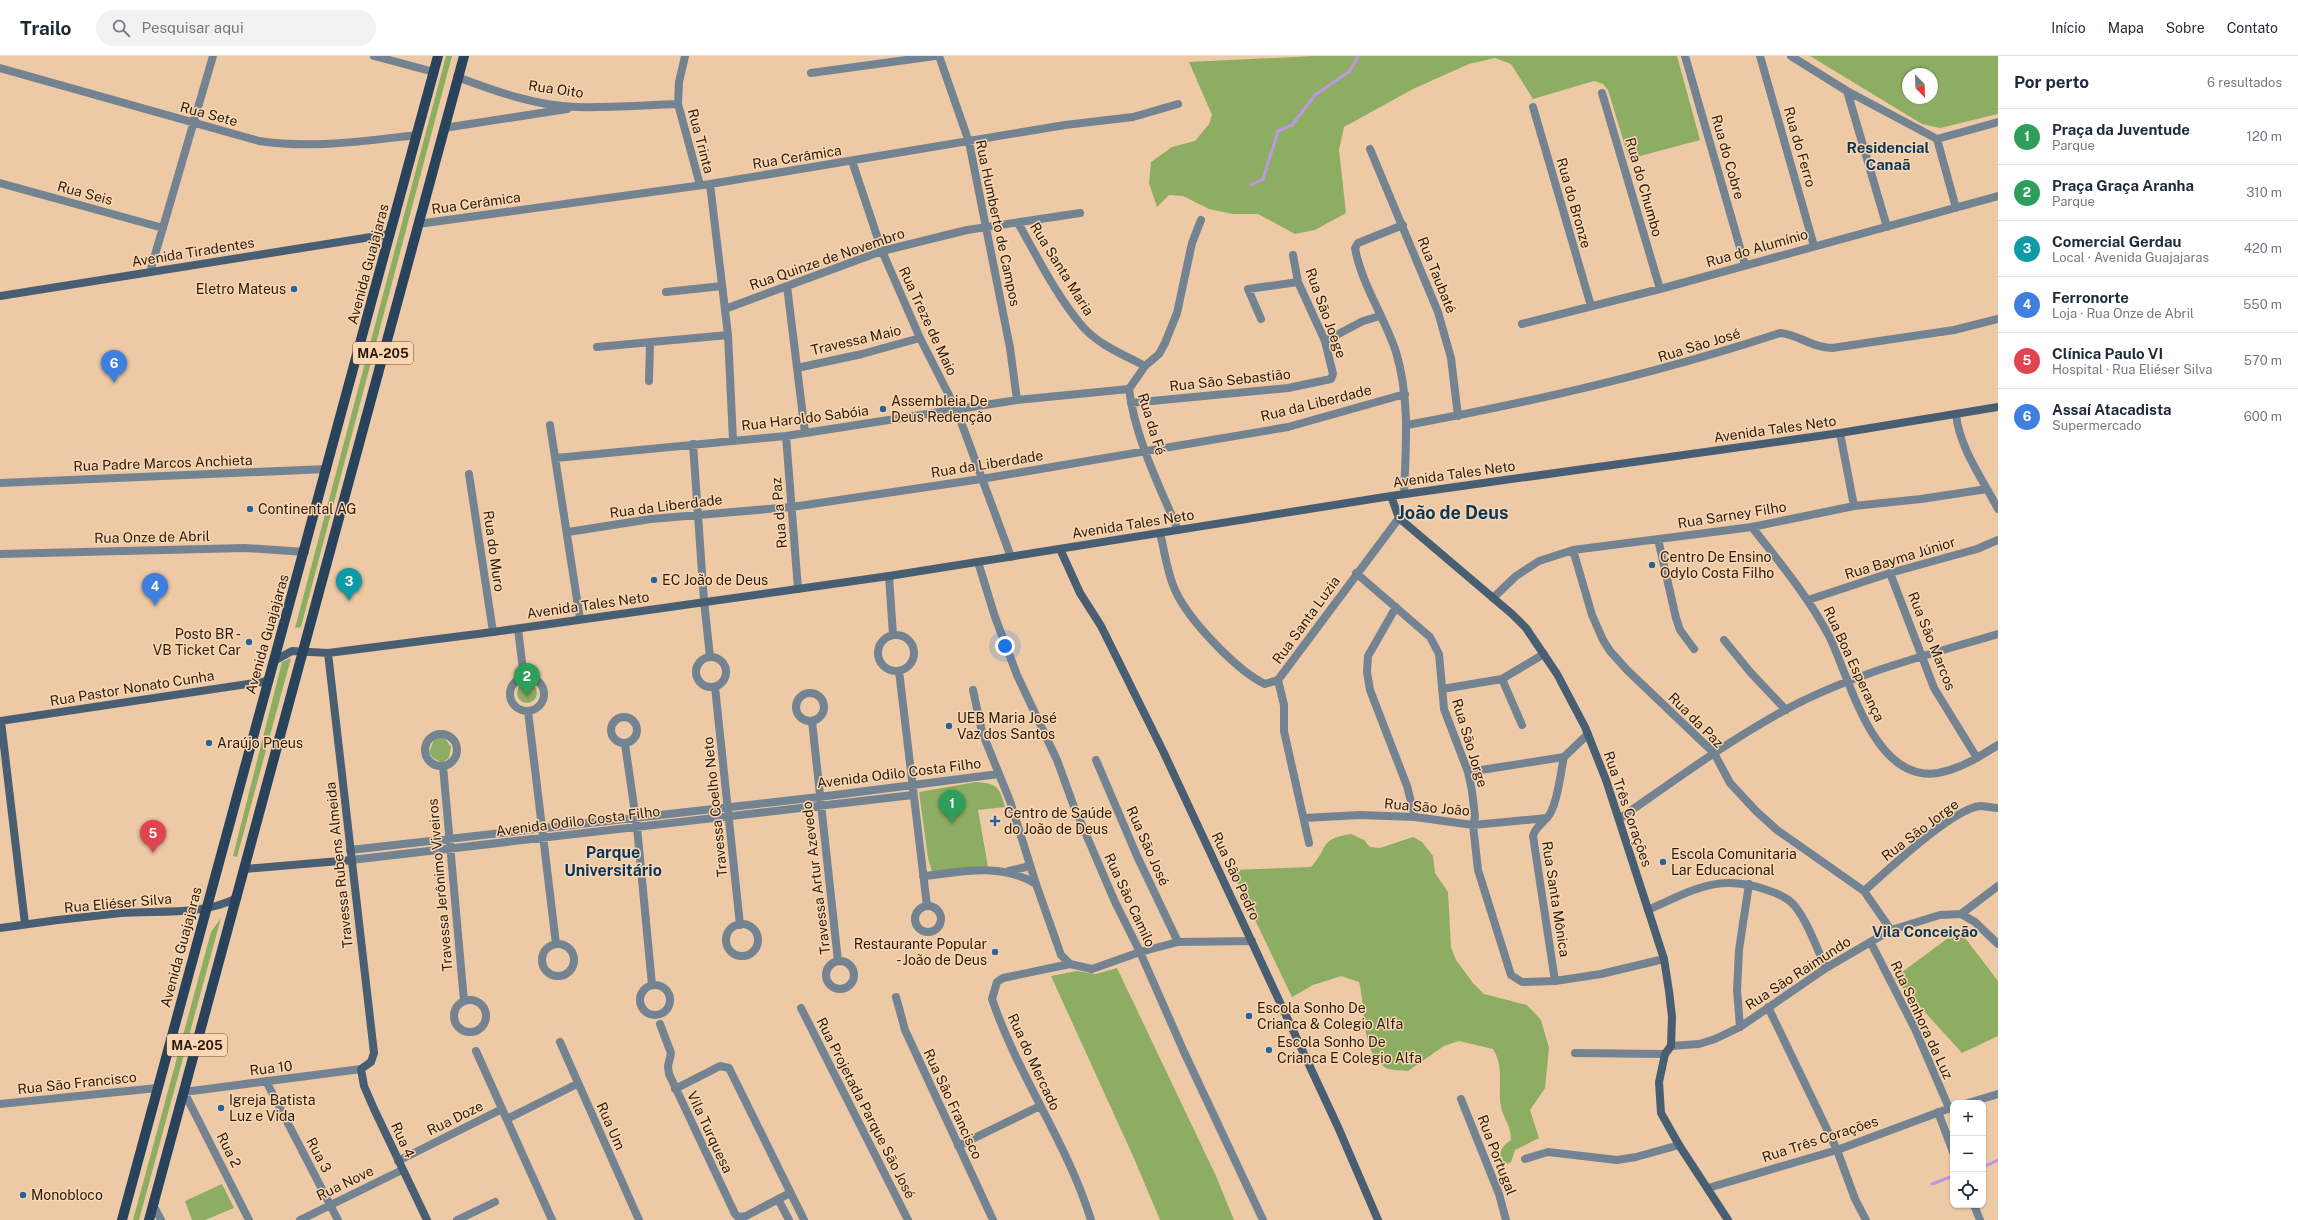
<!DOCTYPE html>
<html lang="pt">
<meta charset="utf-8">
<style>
:root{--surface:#fff;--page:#f2f2f3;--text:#1f2937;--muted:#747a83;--line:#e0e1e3;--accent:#ea580c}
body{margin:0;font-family:"Public Sans",sans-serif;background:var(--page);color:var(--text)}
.controls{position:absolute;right:12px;bottom:12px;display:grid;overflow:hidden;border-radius:8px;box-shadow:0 1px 3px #0004}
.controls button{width:36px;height:36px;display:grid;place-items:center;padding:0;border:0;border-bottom:1px solid var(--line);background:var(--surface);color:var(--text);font:20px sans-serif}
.compass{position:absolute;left:1902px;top:12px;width:36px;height:36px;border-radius:50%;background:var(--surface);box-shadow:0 1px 3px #0004;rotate:157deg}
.you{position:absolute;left:1005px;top:590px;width:14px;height:14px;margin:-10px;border:3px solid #fff;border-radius:50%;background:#1a73e8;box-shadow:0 0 0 6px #1a73e833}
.badge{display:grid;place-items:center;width:26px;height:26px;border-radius:50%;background:var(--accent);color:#fff;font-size:13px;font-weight:700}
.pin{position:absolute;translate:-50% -33px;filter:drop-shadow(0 1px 2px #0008)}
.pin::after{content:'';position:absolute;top:21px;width:14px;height:12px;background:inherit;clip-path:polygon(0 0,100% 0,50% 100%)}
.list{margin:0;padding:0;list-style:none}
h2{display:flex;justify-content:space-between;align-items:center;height:52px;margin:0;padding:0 16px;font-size:17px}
h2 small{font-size:13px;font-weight:400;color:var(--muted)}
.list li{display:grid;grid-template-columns:26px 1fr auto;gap:12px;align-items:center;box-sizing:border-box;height:56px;padding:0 16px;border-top:1px solid var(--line)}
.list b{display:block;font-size:15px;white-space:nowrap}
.list p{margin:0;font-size:13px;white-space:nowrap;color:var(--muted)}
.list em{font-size:13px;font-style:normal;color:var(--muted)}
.icon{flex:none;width:22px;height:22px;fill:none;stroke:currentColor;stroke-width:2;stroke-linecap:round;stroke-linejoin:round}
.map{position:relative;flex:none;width:1998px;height:1164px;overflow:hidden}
header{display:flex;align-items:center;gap:24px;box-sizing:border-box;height:56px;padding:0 20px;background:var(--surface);border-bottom:1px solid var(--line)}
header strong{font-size:19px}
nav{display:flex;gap:22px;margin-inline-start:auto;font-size:14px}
.search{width:280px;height:36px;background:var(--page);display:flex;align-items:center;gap:10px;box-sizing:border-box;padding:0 14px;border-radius:22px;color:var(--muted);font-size:15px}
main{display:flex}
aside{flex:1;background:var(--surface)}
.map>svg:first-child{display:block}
.green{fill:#8cad62;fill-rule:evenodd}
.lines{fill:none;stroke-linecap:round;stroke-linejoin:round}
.stream{stroke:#be97e1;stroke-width:3}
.street{stroke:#748391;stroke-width:8}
.secondary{stroke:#485e72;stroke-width:8}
.primary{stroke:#29435c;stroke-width:10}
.poi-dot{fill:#26659b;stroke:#fad7b2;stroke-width:1.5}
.labels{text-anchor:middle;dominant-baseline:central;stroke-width:3;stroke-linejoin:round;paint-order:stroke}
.shield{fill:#fad7b2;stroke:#67533e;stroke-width:1}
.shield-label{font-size:13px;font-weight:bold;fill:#281b0d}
.street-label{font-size:14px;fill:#281b0d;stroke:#fad7b2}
.poi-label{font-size:14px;fill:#281b0d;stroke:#fad7b2;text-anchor:start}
.neighbourhood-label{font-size:15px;font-weight:bold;fill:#09375b;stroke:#fad7b2}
.quarter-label{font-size:16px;font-weight:bold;fill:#09375b;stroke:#fad7b2}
.district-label{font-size:18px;font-weight:bold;fill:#09375b;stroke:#fad7b2}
</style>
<header>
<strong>Trailo</strong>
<div class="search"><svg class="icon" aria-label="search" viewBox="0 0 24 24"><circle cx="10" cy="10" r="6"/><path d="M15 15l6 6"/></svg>Pesquisar aqui</div>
<nav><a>Início</a><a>Mapa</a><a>Sobre</a><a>Contato</a></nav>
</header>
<main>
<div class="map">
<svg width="1998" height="1164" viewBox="0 0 1998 1164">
<rect width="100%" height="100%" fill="#edcaa5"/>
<path class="green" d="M446,0h6l-151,571 -6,1z
M1315,0h362l23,84 -71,19 -21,-69 -5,-6 -9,-3 -61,18 -22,-35 -16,-6 -26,6 -56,25 -69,38 -5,23 7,63 -31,17 -20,4 -37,-20h-25l-24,-5 -26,-13 -14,-1 -12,12 -8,-24 2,-21 21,-15 23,-6 14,-17 3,-9 -23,-53z
M1810,0h188v58l-58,14 -18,-4zM1908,18h24v24h-24z
M291,602l-54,199 -4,-1 49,-194z
M517 637a10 10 0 1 1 20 0a10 10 0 1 1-20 0Z
M438,681h6l7,10 -2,11 -7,5 -9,-5 -4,-6 5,-12z
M976,726c22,2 23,4 29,25l-27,3 10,57 -56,5 -4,-14 -9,-66z
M1351,778l13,6 6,7 10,1 33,-11 9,5 11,14 2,17 13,19 3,55 5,13 17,23 11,11 43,11 14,15 8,28 -4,40 -15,22 9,28 -24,12 -4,12 -6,3 -5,-5c0,-10 2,-14 11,-20 0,-15 -7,-20 -10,-33 -4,-21 4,-39 -8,-58l-34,-8 -15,5 -36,25c-6,-1 -16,0 -22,-3 -26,-15 -20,-61 -27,-86l-18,-6 -28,9 -21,12 -61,-127 80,-3c18,-19 7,-28 40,-33z
M221,862l-82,302h-6l78,-288z
M1959,874l39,51v55l-36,17 -68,-75z
M1117,912l99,208 18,44h-74l-27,-64 -82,-180 26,-5 19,3z
M222,1128l12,24 -29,12h-13l-7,-19z"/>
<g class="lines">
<path class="stream" d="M1251,129l12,-6 15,-48 14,-6 23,-30 35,-24 8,-15
M1983,1111l15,-7
M1932,1128l21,-8"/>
<path class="street" d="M374,0l60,16
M685,0l-6,26 -1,22 22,81
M939,0l30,86 41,206 7,52
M1685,0l60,209
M1760,0l54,190
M1791,0l56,35 90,48
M0,12l259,73c53,8 105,0 158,-6
M811,17l124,-17
M457,21c38,14 79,29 119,30 34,1 68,-2 102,-3
M1847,35l40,136
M1602,37l58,196
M1533,51l58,199
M444,72l123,-19
M1937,83l19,69
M1937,83l61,-17
M1370,93l68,163 13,46 7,58
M852,105l30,90 38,87 37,73 54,146
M0,127l163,45
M710,128l18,151 5,105
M1018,167c20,35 39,74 65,104 16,18 41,28 62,39
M418,168l292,-40 355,-59 68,-8 45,-13
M1403,169l-45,18 -3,5c6,35 30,70 41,104 14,46 10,95 8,142
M150,216l63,-216
M787,230l18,147
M666,236l56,-6
M725,253l157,-58 85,-21 113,-17
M1261,263l-13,-30 50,-7
M1522,268l138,-35 338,-93
M1325,285l38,-20 17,-5
M597,291l131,-12
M797,312l65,-14 58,-16
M649,325l1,-38
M1131,347l157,-15 43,-9 2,-5 -8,-33 -27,-59 -5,-27
M1956,358c3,33 27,66 42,95
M550,369l30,194
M1407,369c126,-23 251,-52 373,-92 18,1 32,15 52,15l122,-18 44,-11
M1840,377l14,73
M786,380l12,153
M693,388l11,157 6,56
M556,402l230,-22 231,-36 112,-11
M469,418l24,158
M0,427l327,-14
M1752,471c27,35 56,69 77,109 21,42 44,147 109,137 22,-4 41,-16 60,-28
M1178,474c-19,-45 -43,-92 -49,-141l16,-23 14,-12 6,-11 12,-30 15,-70 9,-23
M568,476l83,-13 141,-12 189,-28 307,-52 117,-33
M1160,477c5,19 7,41 16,59 13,28 61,79 89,92l13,-4
M1658,483l18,79 4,12 14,19
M1573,494l19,65 11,25 7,11 17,19 87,83 16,30 26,28 21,19 87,61 27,39
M0,498l245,-6 60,4
M978,506l17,55 22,58 40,85 16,44 42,98 25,50 44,100 79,168
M1356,517l74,64 9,17 5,55 24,63 4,19 3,26 -2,8 5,45 33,105 11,7 33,-1 46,-7 63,-15
M1890,517l44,115 43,70
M889,520l4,59
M1493,542l23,-22 23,-15 34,-11 179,-23 102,-21 67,-7 66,-10
M1808,544l82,-27 87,-24 21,-9
M1396,551l-28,49 -1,16 3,18 37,96 8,31
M518,573l6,49
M878 597a18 18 0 1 1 36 0a18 18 0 1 1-36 0Z
M1724,584l27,33 35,37
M696 616a15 15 0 1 1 30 0a15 15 0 1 1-30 0Z
M899,615l28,235
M510 638a17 17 0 1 1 34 0a17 17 0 1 1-34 0Z
M1502,623l20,46
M1278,624l121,-162
M1278,624l6,25v26l25,112
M715,631l25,238
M1442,633l60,-10 42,-25
M973,634l9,42 28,69 26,83 25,71 9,9 22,5 48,-17 38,-10 74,-1
M796 651a14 14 0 1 1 28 0a14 14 0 1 1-28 0Z
M528,655l28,233
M611 674a13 13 0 1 1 26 0a13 13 0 1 1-26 0Z
M812,665l26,240
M425 694a16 16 0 1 1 32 0a16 16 0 1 1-32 0Z
M625,688l12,83 15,158
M1096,704l41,96 41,86
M443,710l21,235
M1468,716l96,-15 24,-23
M1304,762l56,-3 55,2 58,8 74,-7
M1619,763c52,-36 102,-73 157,-104 67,-39 148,-59 222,-81
M350,794l469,-53 180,-23
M351,804l562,-65
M1009,815l17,-4 3,-3
M923,820c40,-4 77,-14 113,8
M1864,835c23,-20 88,-82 116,-85 6,0 12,2 18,2
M915 863a13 13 0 1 1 26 0a13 13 0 1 1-26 0Z
M1648,854c45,-20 70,-37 119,-20 10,3 20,7 27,15 14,17 22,42 32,63
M1961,858l37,-28
M726 884a16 16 0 1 1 32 0a16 16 0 1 1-32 0Z
M1871,887l44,86 34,79
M542 904a16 16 0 1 1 32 0a16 16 0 1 1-32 0Z
M826 919a14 14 0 1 1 28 0a14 14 0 1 1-28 0Z
M1070,908l-67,14 -6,4 -5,17c26,77 75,143 99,221
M1555,925l-22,-145c3,-11 13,-14 18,-24 8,-17 9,-37 13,-55
M640 944a15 15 0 1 1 30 0a15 15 0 1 1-30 0Z
M896,941l9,33 88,190
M454 960a16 16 0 1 1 32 0a16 16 0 1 1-32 0Z
M1768,951l69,143 18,49 11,21
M801,952l107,212
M660,968l11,29 -3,13 1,8 66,140 3,3 8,-1 44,-23
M1740,971l-3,-37 2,-40 10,-66
M560,986l79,178
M1671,990l28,-2 16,-5 25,-12 86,-59 65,-38 49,-15 21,-1 14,8 23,22
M476,995l76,169
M1575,997l90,1
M266,1025l72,139
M675,1033l45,-23 9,2 75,152
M1461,1043l38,95 7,26
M1968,1047l30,-9
M0,1048l157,-16
M1938,1056l15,40
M507,1063l70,-35
M958,1090l82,-40
M1525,1103l23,-7 69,8 19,-3 43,-12
M398,1105l104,-52
M1708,1132l129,-38 116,-43
M778,1143l11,21
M153,1149l8,15
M1974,1149l6,15
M249,1164l-65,-128 177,-23
M300,1164l102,-50
M457,1164l38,-18"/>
<path class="secondary" d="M0,240l390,-62
M1391,440l8,22 113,96 14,14 31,46 28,53 21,53 58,179 5,32 3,26 -1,29 -6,8 -6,28 2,31 18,32 49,75
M1060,493l20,44 21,33 62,125 175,376 40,93
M328,597l46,400 -3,9 -10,7 3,17 10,23 53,111
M274,605l18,-10 36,2 165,-21 396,-56 502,-80 449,-63 158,-26
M0,665l268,-40
M1,665l24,203
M245,813l106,-9
M0,872c40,-6 80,-11 121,-15 39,-3 80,3 116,-15"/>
<path class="primary" d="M122,1164l316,-1164
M149,1164l315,-1164"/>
</g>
<g class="poi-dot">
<circle cx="294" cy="233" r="4"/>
<circle cx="883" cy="353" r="4"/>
<circle cx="250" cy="453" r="4"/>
<circle cx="1652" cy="509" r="4"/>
<circle cx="654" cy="524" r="4"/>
<circle cx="249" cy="586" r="4"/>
<circle cx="949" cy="670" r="4"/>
<circle cx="209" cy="687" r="4"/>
<path d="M993 759h4v4h4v4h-4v4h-4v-4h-4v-4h4z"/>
<circle cx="1663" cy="806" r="4"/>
<circle cx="995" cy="896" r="4"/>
<circle cx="1249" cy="960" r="4"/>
<circle cx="1269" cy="994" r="4"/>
<circle cx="221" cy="1052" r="4"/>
<circle cx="23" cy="1139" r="4"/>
</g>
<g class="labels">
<g class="shield">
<rect x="353" y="286" width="60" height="22" rx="3"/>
<rect x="167" y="978" width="60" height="22" rx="3"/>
</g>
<g class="shield-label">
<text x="383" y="297">MA-205</text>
<text x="197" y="989">MA-205</text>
</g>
<g class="street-label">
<text transform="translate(556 33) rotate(8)">Rua Oito</text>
<text transform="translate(209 58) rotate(15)">Rua Sete</text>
<text transform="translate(701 85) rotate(75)">Rua Trinta</text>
<text transform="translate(1800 91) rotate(74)">Rua do Ferro</text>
<text transform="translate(797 101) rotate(-9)">Rua Cerâmica</text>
<text transform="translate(1728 101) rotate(74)">Rua do Cobre</text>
<text transform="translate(1644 131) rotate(74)">Rua do Chumbo</text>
<text transform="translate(85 137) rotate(15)">Rua Seis</text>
<text transform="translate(476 147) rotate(-8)">Rua Cerâmica</text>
<text transform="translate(1574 147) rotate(74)">Rua do Bronze</text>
<text transform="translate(998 167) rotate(78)">Rua Humberto de Campos</text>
<text transform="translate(1757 192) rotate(-16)">Rua do Alumínio</text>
<text transform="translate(193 196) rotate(-9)">Avenida Tiradentes</text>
<text transform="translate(827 203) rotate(-19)">Rua Quinze de Novembro</text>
<text transform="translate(368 208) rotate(-75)">Avenida Guajajaras</text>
<text transform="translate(1062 213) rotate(58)">Rua Santa Maria</text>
<text transform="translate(1437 219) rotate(68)">Rua Taubaté</text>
<text transform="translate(1326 257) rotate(70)">Rua São Joege</text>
<text transform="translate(928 265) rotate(65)">Rua Treze de Maio</text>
<text transform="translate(856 284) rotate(-13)">Travessa Maio</text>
<text transform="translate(1699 289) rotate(-17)">Rua São José</text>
<text transform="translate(1230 324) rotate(-6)">Rua São Sebastião</text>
<text transform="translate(1316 347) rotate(-14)">Rua da Liberdade</text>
<text transform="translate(805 362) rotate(-7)">Rua Haroldo Sabóia</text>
<text transform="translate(1152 368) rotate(73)">Rua da Fé</text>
<text transform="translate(1775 373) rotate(-8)">Avenida Tales Neto</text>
<text transform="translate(163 407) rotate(-2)">Rua Padre Marcos Anchieta</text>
<text transform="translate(987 408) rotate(-9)">Rua da Liberdade</text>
<text transform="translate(1454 418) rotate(-8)">Avenida Tales Neto</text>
<text transform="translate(666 450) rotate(-7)">Rua da Liberdade</text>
<text transform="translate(779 457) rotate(-95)">Rua da Paz</text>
<text transform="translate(1732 459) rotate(-9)">Rua Sarney Filho</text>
<text transform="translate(1133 468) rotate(-9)">Avenida Tales Neto</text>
<text transform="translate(152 481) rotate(-1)">Rua Onze de Abril</text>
<text transform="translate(494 495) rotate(82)">Rua do Muro</text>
<text transform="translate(1900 502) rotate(-17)">Rua Bayma Júnior</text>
<text transform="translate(588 549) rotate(-8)">Avenida Tales Neto</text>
<text transform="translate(1306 564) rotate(-54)">Rua Santa Luzia</text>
<text transform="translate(267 578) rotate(-74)">Avenida Guajajaras</text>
<text transform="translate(1932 585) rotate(68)">Rua São Marcos</text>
<text transform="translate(1854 608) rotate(65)">Rua Boa Esperança</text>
<text transform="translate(132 632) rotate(-9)">Rua Pastor Nonato Cunha</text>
<text transform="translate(1696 664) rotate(45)">Rua da Paz</text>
<text transform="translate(1470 687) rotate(73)">Rua São Jorge</text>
<text transform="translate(899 717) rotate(-7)">Avenida Odilo Costa Filho</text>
<text transform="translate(715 751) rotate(-96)">Travessa Coelho Neto</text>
<text transform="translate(1427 751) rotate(5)">Rua São João</text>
<text transform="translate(1628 753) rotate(71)">Rua Três Corações</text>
<text transform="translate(578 765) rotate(-7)">Avenida Odilo Costa Filho</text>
<text transform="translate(1920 774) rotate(-37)">Rua São Jorge</text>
<text transform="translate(1148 790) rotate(66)">Rua São José</text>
<text transform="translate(339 809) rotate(-96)">Travessa Rubens Almeida</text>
<text transform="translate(1236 820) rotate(65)">Rua São Pedro</text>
<text transform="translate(816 822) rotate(-97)">Travessa Artur Azevedo</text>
<text transform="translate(440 829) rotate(-95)">Travessa Jerônimo Viveiros</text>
<text transform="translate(1556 843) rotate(81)">Rua Santa Mônica</text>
<text transform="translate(1130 844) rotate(65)">Rua São Camilo</text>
<text transform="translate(118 847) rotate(-5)">Rua Eliéser Silva</text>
<text transform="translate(181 891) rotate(-75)">Avenida Guajajaras</text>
<text transform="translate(1798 917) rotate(-33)">Rua São Raimundo</text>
<text transform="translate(1922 964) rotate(65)">Rua Senhora da Luz</text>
<text transform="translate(1034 1006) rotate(65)">Rua do Mercado</text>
<text transform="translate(271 1012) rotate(-7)">Rua 10</text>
<text transform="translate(77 1027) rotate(-6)">Rua São Francisco</text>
<text transform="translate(953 1048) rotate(65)">Rua São Francisco</text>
<text transform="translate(866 1052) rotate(63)">Rua Projetada Parque São José</text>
<text transform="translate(455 1062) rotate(-26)">Rua Doze</text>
<text transform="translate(611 1070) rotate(66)">Rua Um</text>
<text transform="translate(710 1076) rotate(65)">Vila Turquesa</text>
<text transform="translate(1820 1083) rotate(-18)">Rua Três Corações</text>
<text transform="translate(403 1084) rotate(66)">Rua 4</text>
<text transform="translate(229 1094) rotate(63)">Rua 2</text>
<text transform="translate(319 1099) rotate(62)">Rua 3</text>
<text transform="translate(1497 1099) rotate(69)">Rua Portugal</text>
<text transform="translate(345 1127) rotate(-26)">Rua Nove</text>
</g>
<g class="poi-label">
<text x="286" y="233" text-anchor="end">Eletro Mateus</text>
<text x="891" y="345">Assembleia De<tspan x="891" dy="16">Deus Redenção</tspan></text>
<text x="258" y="453">Continental AG</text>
<text x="1660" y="501">Centro De Ensino<tspan x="1660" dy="16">Odylo Costa Filho</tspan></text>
<text x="662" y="524">EC João de Deus</text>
<text x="241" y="578" text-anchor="end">Posto BR -<tspan x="241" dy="16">VB Ticket Car</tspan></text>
<text x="957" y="662">UEB Maria José<tspan x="957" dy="16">Vaz dos Santos</tspan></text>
<text x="217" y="687">Araújo Pneus</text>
<text x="1004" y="757">Centro de Saúde<tspan x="1004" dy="16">do João de Deus</tspan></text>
<text x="1671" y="798">Escola Comunitaria<tspan x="1671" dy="16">Lar Educacional</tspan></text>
<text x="987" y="888" text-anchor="end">Restaurante Popular<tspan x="987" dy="16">- João de Deus</tspan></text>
<text x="1257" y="952">Escola Sonho De<tspan x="1257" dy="16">Crianca &amp; Colegio Alfa</tspan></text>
<text x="1277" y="986">Escola Sonho De<tspan x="1277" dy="16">Crianca E Colegio Alfa</tspan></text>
<text x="229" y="1044">Igreja Batista<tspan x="229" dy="16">Luz e Vida</tspan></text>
<text x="31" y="1139">Monobloco</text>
</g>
<g class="neighbourhood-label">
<text x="1888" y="91">Residencial<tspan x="1888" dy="17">Canaã</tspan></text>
<text x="1925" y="875">Vila Conceição</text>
</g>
<g class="quarter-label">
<text x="613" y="796">Parque<tspan x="613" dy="18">Universitário</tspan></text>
</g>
<g class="district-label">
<text x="1453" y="456">João de Deus</text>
</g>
</g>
</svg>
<div class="controls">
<button>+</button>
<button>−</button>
<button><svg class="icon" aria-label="locate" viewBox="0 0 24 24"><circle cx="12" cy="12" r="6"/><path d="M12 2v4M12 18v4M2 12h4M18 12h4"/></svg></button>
</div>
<svg class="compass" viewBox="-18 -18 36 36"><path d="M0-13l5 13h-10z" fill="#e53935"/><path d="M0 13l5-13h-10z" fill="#747a83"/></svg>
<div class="you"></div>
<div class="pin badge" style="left:952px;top:767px;background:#2e9e5b">1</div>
<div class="pin badge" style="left:527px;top:640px;background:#2e9e5b">2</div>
<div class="pin badge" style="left:349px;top:545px;background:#0f9aa8">3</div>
<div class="pin badge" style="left:155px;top:550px;background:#3f7fe0">4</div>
<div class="pin badge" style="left:153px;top:797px;background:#e0444e">5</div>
<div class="pin badge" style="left:114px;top:327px;background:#3f7fe0">6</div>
</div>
<aside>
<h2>Por perto<small>6 resultados</small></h2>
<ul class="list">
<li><span class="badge" style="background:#2e9e5b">1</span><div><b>Praça da Juventude</b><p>Parque</p></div><em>120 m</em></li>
<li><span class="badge" style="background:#2e9e5b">2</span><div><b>Praça Graça Aranha</b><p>Parque</p></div><em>310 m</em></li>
<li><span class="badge" style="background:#0f9aa8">3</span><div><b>Comercial Gerdau</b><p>Local · Avenida Guajajaras</p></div><em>420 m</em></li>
<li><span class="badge" style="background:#3f7fe0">4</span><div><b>Ferronorte</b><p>Loja · Rua Onze de Abril</p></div><em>550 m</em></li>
<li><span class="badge" style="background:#e0444e">5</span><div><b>Clínica Paulo VI</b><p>Hospital · Rua Eliéser Silva</p></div><em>570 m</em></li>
<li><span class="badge" style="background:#3f7fe0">6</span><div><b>Assaí Atacadista</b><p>Supermercado</p></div><em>600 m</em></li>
</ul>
</aside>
</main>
